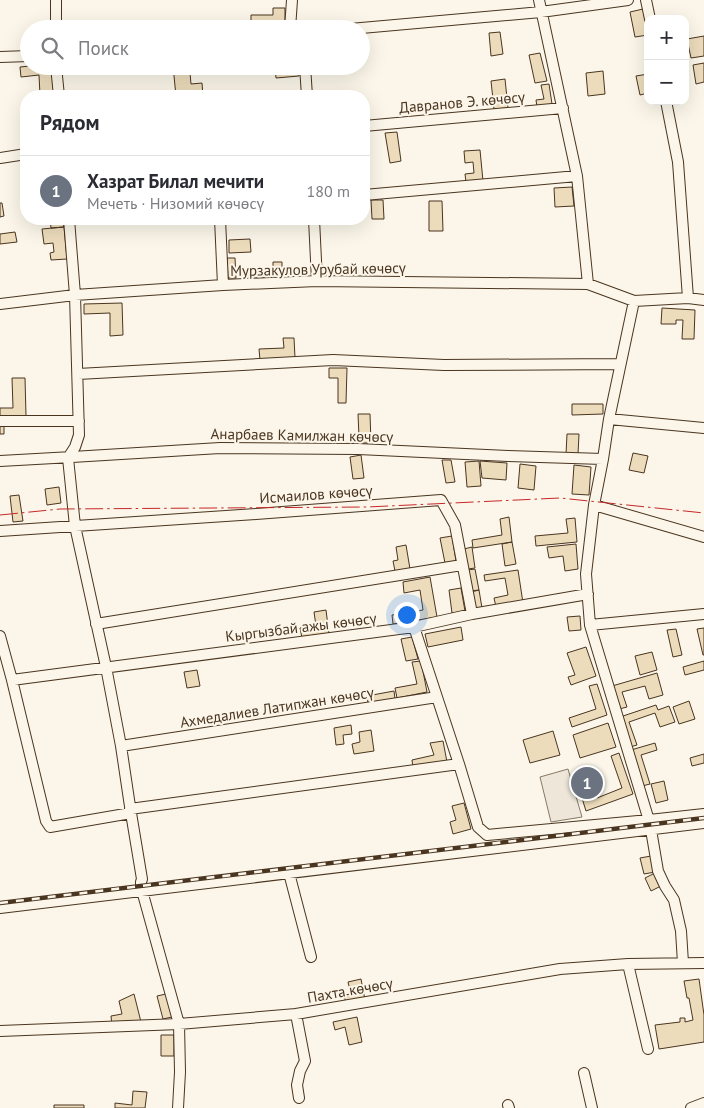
<!DOCTYPE html>
<html lang="ru">
<meta charset="utf-8">
<style>
:root{--surface:#fff;--page:#f2f2f3;--text:#2b2b33;--muted:#7c7c81;--line:#e1e1e2;--accent:#db2777}
body{margin:0;font-family:"PT Sans",sans-serif;background:var(--page);color:var(--text)}
.controls{position:absolute;right:15px;top:15px;display:grid;overflow:hidden;border-radius:10px;box-shadow:0 5px 20px #0002}
.controls button{width:45px;height:45px;display:grid;place-items:center;padding:0;border:0;border-bottom:1px solid var(--line);background:var(--surface);color:var(--text);font:25px sans-serif}
.you{position:absolute;left:406px;top:614px;width:18px;height:18px;margin:-12px;border:4px solid #fff;border-radius:50%;background:#1a73e8;box-shadow:0 0 0 8px #1a73e833}
.badge{display:grid;place-items:center;width:32px;height:32px;border-radius:50%;background:var(--accent);color:#fff;font-size:16px;font-weight:700}
.pin{position:absolute;translate:-50% -50%;border:2px solid #fff;box-shadow:0 1px 5px #0006}
.list{margin:0;padding:0;list-style:none}
h2{display:flex;justify-content:space-between;align-items:center;height:65px;margin:0;padding:0 20px;font-size:21px}
h2 small{font-size:16px;font-weight:400;color:var(--muted)}
.list li{display:grid;grid-template-columns:32px 1fr auto;gap:15px;align-items:center;box-sizing:border-box;height:70px;padding:0 20px;border-top:1px solid var(--line)}
.list b{display:block;font-size:19px;white-space:nowrap}
.list p{margin:0;font-size:16px;white-space:nowrap;color:var(--muted)}
.list em{font-size:16px;font-style:normal;color:var(--muted)}
.icon{flex:none;width:28px;height:28px;fill:none;stroke:currentColor;stroke-width:2;stroke-linecap:round;stroke-linejoin:round}
.map{position:relative;flex:none;width:704px;height:1108px;overflow:hidden}
.search{position:absolute;background:var(--surface);box-shadow:0 5px 20px #0002;left:20px;top:20px;width:350px;height:55px;display:flex;align-items:center;gap:12px;box-sizing:border-box;padding:0 18px;border-radius:28px;color:var(--muted);font-size:19px}
.panel{position:absolute;background:var(--surface);box-shadow:0 5px 20px #0002;left:20px;top:90px;width:350px;height:135px;border-radius:20px}
.map>svg:first-child{display:block}
.green{fill:#ede6d9;stroke:#887966}
.building{fill:#ecdcbc;stroke:#4a3520}
.lines{fill:none;stroke-linecap:round;stroke-linejoin:round}
.minor-casing{stroke:#4a3520;stroke-width:12}
.minor{stroke:#fbf6e9;stroke-width:10}
.rail-casing{stroke:#4a3520;stroke-width:4.5}
.rail{stroke:#fbf6e9;stroke-width:2.5;stroke-dasharray:8;stroke-linecap:butt}
.power{stroke:#c62828;stroke-width:1;stroke-dasharray:18 4 2.5 4;stroke-linecap:butt}
.labels{text-anchor:middle;dominant-baseline:central;stroke-width:4;stroke-linejoin:round;paint-order:stroke}
.street-label{font-size:15px;fill:#4a3520;stroke:#fbf6e9}
</style>
<div class="map">
<svg width="704" height="1108" viewBox="0 0 704 1108">
<rect width="100%" height="100%" fill="#fbf6e9"/>
<path class="green" d="M568,769l14,48 -31,5 -11,-45z"/>
<path class="building" d="M273,8h12v21h-34v-14h22z
M643,9l5,26 -13,2 -5,-25z
M500,32l3,22 -12,2 -2,-23z
M704,36v20l-13,2 -4,-19z
M540,53l7,28 -12,2 -6,-28z
M704,63v19l-8,2 -3,-19z
M30,66h22l2,28 -14,1 -1,-20 -18,2 -1,-10z
M173,66h43l1,5 -27,2 1,11 11,-1 1,13h-27z
M275,66h23l1,10 -23,2z
M603,71l2,23 -17,2 -2,-23z
M648,74v19l-8,2 -4,-19z
M505,79l3,29 -14,1 -3,-28z
M549,84l3,20 -15,3 -1,-7 8,-1 -3,-14z
M397,132l4,29 -11,2 -5,-30z
M480,150l3,31 -17,1 -1,-8 9,-1 -1,-11 -8,1 -1,-12z
M572,187l2,19 -19,1 -1,-19z
M371,200h12l1,19h-12z
M429,201h13l1,30h-14z
M0,203h2l2,13 -4,1z
M50,219h13l1,8 -13,1z
M64,227l3,32 -16,1 -1,-7 4,-1 -1,-9 -9,1 -2,-15z
M15,232l2,10 -17,2v-10z
M250,239l1,13 -22,1v-13z
M227,258h8l1,20h-8z
M273,262h9v16h-28v-6l19,-1z
M243,269h10v8h-10z
M122,303l1,32 -13,1v-23l-26,1v-10z
M662,308l33,2 -1,29h-12l1,-19h-7v4h-15z
M283,338h11l1,20 -35,2 -1,-11 25,-1z
M329,368h18l-1,35h-8v-25h-9z
M12,378h13l1,38 -26,1v-9h13z
M572,404h31v10l-31,1z
M358,414h12l1,29h-18v-6h6z
M0,425h4v9h-4z
M567,434h12l-1,20h-12z
M633,453l15,3 -4,17 -15,-3z
M361,455l3,23 -11,1 -3,-22z
M442,460h9l4,22 -9,1z
M479,461l2,25 -14,1 -2,-25z
M480,461l27,2 -1,17 -24,-2z
M520,464l16,2 -2,24 -16,-2z
M574,465l17,2 -2,28 -17,-1z
M59,487l2,16 -14,2 -2,-16z
M19,495l4,26 -10,1 -3,-26z
M509,517l3,25 -39,6 -1,-8 30,-5 -2,-16z
M575,518l2,24 -41,4 -1,-10 33,-3 -2,-14z
M452,536l4,25 -11,2 -5,-25z
M512,542l4,22 -11,2 -3,-22z
M576,544l2,25 -13,2 -2,-15 -14,2 -2,-11z
M406,545l4,24 -15,2 -2,-10 5,-1 -2,-13z
M472,547l3,21 -7,1 -4,-20z
M475,569l4,21 -8,1 -3,-21z
M518,570l5,33 -27,4 -2,-9 14,-3 -3,-17 -20,3 -1,-6z
M430,577l7,40 -44,7 -1,-9 31,-5 -3,-20 -16,3 -1,-11z
M461,588l4,23 -13,2 -3,-23z
M479,590l3,18 -8,1 -3,-17z
M326,610l3,24 -27,4 -2,-10 16,-2 -2,-14z
M580,616l1,14 -12,1 -2,-14z
M461,627l2,13 -35,7 -3,-13z
M704,628v27h-1l-6,-26z
M676,629l6,26 -9,2 -6,-27z
M412,637l6,22 -12,2 -5,-22z
M586,647l10,29 -25,9 -3,-8 7,-2 -8,-22z
M652,652l5,18 -17,5 -5,-19z
M421,661l6,31 -30,6 -2,-10 22,-4 -5,-22z
M704,661v9l-19,5 -2,-8z
M197,670l3,16 -13,2 -3,-16z
M657,673l6,22 -14,4 -4,-13 -23,6 5,15 -8,2 -7,-23z
M597,684l10,31 -35,12 -3,-9 27,-9 -7,-23z
M394,691l1,8 -27,4 -1,-7z
M689,701l6,18 -16,5 -6,-17z
M656,705l2,5 11,-4 6,16 -15,5 -5,-14 -26,9 8,23 -7,2 -10,-30z
M608,723l8,24 -36,11 -7,-23z
M351,725l1,9 -9,1 1,9 -8,1 -2,-17z
M371,730l3,21 -20,3 -2,-10 8,-2 -1,-10z
M553,731l7,24 -30,8 -7,-23z
M443,741l4,21 -34,6 -1,-8 22,-5 -4,-12z
M655,743l2,7 -16,5 9,29 -8,2 -11,-36z
M619,753l14,41 -47,17 -8,-26 4,-1 -1,-5 6,-2 2,5 3,-1 5,17 25,-10 -11,-32z
M704,754v9l-12,3 -2,-8z
M664,781l4,19 -12,3 -5,-19z
M464,803l7,26 -18,5 -3,-12 6,-2 -4,-14z
M651,856l4,16 -11,2 -4,-16z
M655,873l6,13 -10,5 -6,-13z
M361,979l4,21 -19,4 -2,-9 7,-1 -3,-12z
M699,979l5,36v27l-45,7 -4,-24 25,-3v-4h5v4l8,-2 -4,-22h-2l-3,-17z
M134,994l7,28 -29,4 -1,-10 11,-2 -3,-13z
M166,994l6,23 -9,2 -6,-23z
M357,1017l5,25 -13,3 -4,-18 -10,3 -2,-8z
M161,1035h13v21h-13z
M133,1091l14,1 -2,16h-30v-5l17,2z
M54,1105h30v3h-30z"/>
<g class="lines">
<defs>
<path id="minor" d="M539,0l38,176 11,108
M646,0l4,19
M56,29v-29
M290,29l2,-29
M350,29l191,-17 87,-12
M0,57l29,-1
M56,66l3,30
M305,66l2,30
M666,101l12,61 10,136
M364,126l199,-18
M0,158l26,-4
M364,195l213,-19
M69,219l6,76 4,140 -4,12 -7,11 7,68 31,141 15,79 10,67 11,66 -1,3v5l38,137 1,48 -2,36
M220,219l3,66
M314,219l3,62
M634,301l-25,118 -6,40 -9,46 -8,69 4,51 60,199 8,47 7,15 9,14 7,31 2,32
M0,304l75,-9 148,-10 94,-4 271,3 46,17 54,-3 16,2
M78,374l255,-14 111,5 176,-1
M609,419l95,9
M0,421h79
M0,461l72,-4 148,-9 138,1 150,7 95,3
M594,505l110,32
M0,531l256,-17 185,-14 14,25 17,89
M96,624l366,-59
M590,625l114,-11
M414,627l45,137 19,63 9,8 162,-15 55,-6
M0,636l12,44 34,141 4,6 81,-14
M12,680l402,-53 58,-13 116,-20
M121,746l316,-49
M130,809l329,-45
M289,873l22,84
M0,908l704,-85
M628,964l20,85
M296,1014l9,47 -5,10 -3,14 2,13
M0,1031l179,-7 117,-10 264,-45 68,-5 76,-1
M584,1073l8,35
M508,1105l1,3
M691,1108l13,-5"/>
</defs>
<use href="#minor" class="minor-casing"/>
<use href="#minor" class="minor"/>
<defs>
<path id="rail" d="M0,903l704,-85"/>
</defs>
<use href="#rail" class="rail-casing"/>
<use href="#rail" class="rail"/>
<path class="power" d="M0,515l60,-6 307,-2 193,-9 144,15"/>
</g>
<g class="labels">
<g class="street-label">
<text transform="translate(462 102) rotate(-5)">Давранов Э. көчөсү</text>
<text transform="translate(318 269) rotate(-1)">Мурзакулов Урубай көчөсү</text>
<text transform="translate(302 435) rotate(1)">Анарбаев Камилжан көчөсү</text>
<text transform="translate(316 494) rotate(-4)">Исмаилов көчөсү</text>
<text transform="translate(301 627) rotate(-7)">Кыргызбай ажы көчөсү</text>
<text transform="translate(277 707) rotate(-9)">Ахмедалиев Латипжан көчөсү</text>
<text transform="translate(350 990) rotate(-10)">Пахта көчөсү</text>
</g>
</g>
</svg>
<div class="controls">
<button>+</button>
<button>−</button>
</div>
<div class="you"></div>
<div class="pin badge" style="left:587px;top:783px;background:#6b7280">1</div>
<div class="search"><svg class="icon" aria-label="search" viewBox="0 0 24 24"><circle cx="10" cy="10" r="6"/><path d="M15 15l6 6"/></svg>Поиск</div>
<section class="panel">
<h2>Рядом<small></small></h2>
<ul class="list">
<li><span class="badge" style="background:#6b7280">1</span><div><b>Хазрат Билал мечити</b><p>Мечеть · Низомий көчөсү</p></div><em>180 m</em></li>
</ul>
</section>
</div>
